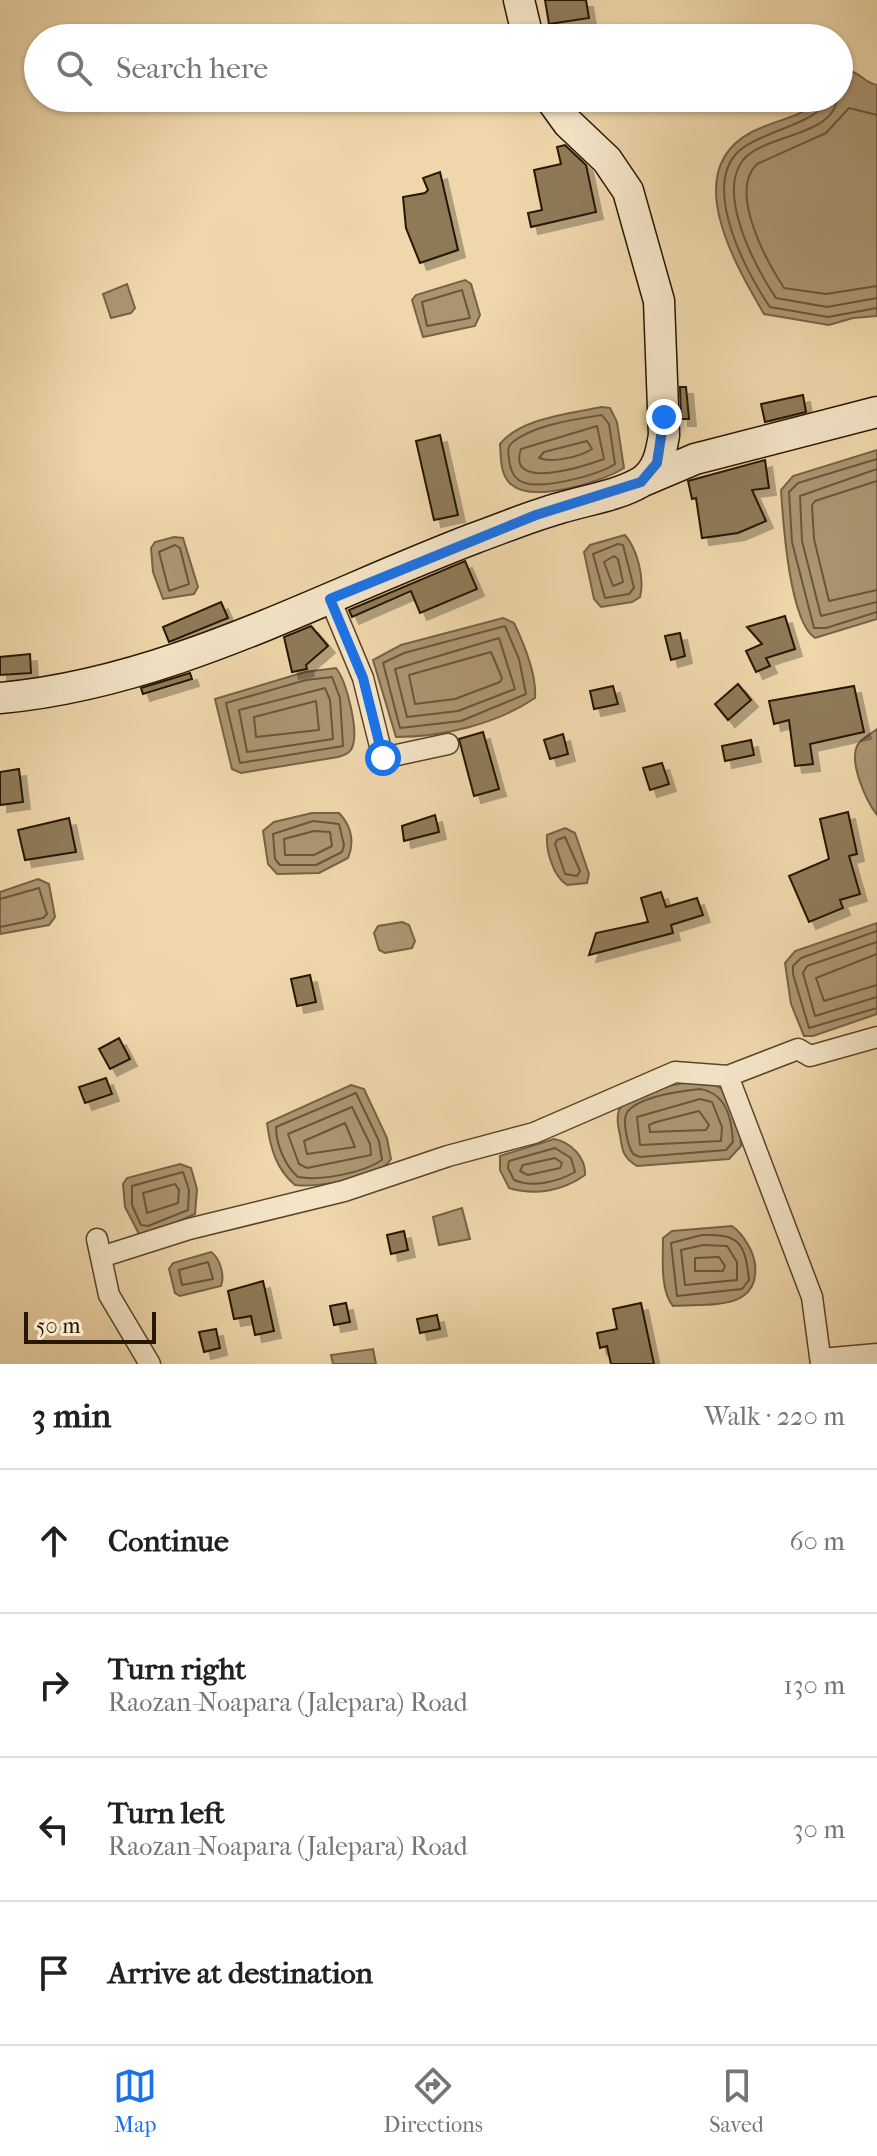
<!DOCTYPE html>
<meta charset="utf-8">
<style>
:root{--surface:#fff;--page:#f6f6f6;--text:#202124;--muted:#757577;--line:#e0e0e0;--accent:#1a73e8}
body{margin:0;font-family:"IM FELL French Canon",serif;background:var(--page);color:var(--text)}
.scale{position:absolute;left:24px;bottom:20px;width:132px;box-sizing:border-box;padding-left:8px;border:4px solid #271600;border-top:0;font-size:22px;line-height:28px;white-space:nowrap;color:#271600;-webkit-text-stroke:6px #f5e5c8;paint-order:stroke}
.stop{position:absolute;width:24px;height:24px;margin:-18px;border:6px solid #1a73e8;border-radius:50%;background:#fff}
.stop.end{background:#1a73e8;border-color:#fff;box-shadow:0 2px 8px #0008}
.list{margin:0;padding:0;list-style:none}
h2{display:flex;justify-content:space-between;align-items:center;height:104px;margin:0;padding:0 32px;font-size:34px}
h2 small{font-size:26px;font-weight:400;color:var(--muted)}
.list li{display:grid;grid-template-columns:52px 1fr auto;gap:24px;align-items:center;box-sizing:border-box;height:144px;padding:0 32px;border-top:2px solid var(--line)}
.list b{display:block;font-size:30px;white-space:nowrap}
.list p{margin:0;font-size:26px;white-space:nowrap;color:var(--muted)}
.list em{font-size:26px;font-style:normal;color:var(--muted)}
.icon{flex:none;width:44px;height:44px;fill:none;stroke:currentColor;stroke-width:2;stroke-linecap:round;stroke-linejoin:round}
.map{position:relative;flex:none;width:877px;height:1364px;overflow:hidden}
.search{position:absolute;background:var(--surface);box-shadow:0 2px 6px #0004;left:24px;right:24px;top:24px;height:88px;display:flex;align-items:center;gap:20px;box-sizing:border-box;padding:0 28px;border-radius:44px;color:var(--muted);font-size:30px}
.sheet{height:680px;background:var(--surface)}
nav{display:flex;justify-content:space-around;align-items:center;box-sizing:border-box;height:112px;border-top:2px solid var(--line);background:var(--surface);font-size:22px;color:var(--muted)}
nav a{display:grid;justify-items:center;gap:4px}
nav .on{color:var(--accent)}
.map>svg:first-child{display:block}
.water{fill:#ab9571;stroke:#766244;stroke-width:2}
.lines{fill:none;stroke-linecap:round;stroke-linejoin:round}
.shore{stroke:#695638;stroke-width:2}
.building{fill:#8f7a59;stroke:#271600;stroke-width:2;filter:url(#shadow)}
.street-casing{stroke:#59462b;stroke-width:23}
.secondary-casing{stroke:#271600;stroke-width:33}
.street{stroke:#f5e5c8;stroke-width:20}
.secondary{stroke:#f5e5c8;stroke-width:30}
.route{stroke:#1a73e8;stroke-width:10}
</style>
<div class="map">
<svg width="877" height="1364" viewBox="0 0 877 1364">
<defs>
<filter id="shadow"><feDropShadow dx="7" dy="7" stdDeviation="0" flood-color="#0004"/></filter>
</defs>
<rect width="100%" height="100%" fill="#efd7ab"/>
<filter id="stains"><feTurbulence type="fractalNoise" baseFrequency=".0025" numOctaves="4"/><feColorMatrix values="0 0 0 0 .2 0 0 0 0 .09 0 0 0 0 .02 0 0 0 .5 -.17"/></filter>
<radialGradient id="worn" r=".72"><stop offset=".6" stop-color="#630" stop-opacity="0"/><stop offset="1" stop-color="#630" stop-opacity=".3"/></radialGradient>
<path class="water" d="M839,70c22,-1 23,13 38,15v231l-24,2 -24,7 -65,-11c-27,-47 -85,-142 -14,-181 23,-13 53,-15 71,-35h18z
M465,280l6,4 9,31 -5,11 -52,11 -11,-37 4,-5z
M127,284l8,24 -4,5 -20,5 -8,-24z
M601,407l9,1 7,14 7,46c-22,14 -91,35 -112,17 -12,-9 -11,-27 -12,-41 21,-26 70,-30 101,-37z
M877,450v169l-62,19c-26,-17 -32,-118 -34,-148l12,-14z
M625,535c12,14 20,43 15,62l-8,5 -31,5 -7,-8 -10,-47 6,-7z
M174,537l9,1 15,49 -4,7 -31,5 -10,-27 -2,-24 4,-6z
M503,618l11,5c10,21 23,51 21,75 -38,26 -93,39 -139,39l-23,-77 28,-15z
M336,668c11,14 22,61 17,77 -2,8 -8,10 -15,12l-97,16 -9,-4 -17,-70 90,-27z
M877,729v86c-10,-13 -28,-51 -20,-69 3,-7 14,-12 20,-17z
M312,813h27c12,12 16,29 9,45l-29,15 -42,1 -9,-10 -5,-33 11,-9z
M565,828l10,5 14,41 -2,9 -20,2c-14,-9 -21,-34 -20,-50z
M38,879l11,5 6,33 -6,8 -49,9v-42z
M402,922l7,3 6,16 -3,7 -27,5 -6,-3 -5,-17 4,-7z
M877,923v91l-64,22h-9l-13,-32 -6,-41 10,-12z
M701,1080c34,7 39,34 40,66l-12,13 -92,7c-14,-8 -15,-16 -17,-31 -2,-8 -4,-17 -1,-25 8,-18 63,-27 82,-30z
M351,1085l13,4 23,49 4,21c-11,19 -75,29 -96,26 -19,-16 -25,-38 -28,-62z
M554,1139c17,3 32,19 31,36 -22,16 -50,21 -76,13l-9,-18v-14z
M180,1164l11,4 6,21 -2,25 -46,20h-10l-14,-27 -2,-23 4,-6z
M462,1208l8,31 -31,6 -6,-28z
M732,1226c11,8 21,24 23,38 5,48 -46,39 -82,42 -13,-15 -10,-48 -10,-68l9,-7z
M211,1252c9,6 14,24 10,34l-41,10 -5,-3 -6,-24 4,-6z
M373,1349l3,15h-43l-2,-9z"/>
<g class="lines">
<path class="shore" d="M827,98c-3,25 -73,34 -91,56 -33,37 11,120 34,153l58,10 49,-9
M837,98c-2,38 -73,36 -94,62 -27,35 13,108 33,138l51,9 50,-9
M877,115l-28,-7 -23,25 -69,31c-29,28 10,98 27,124l42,6 51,-8
M462,290l8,28 -43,8 -5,-24z
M602,415l7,9 6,40c-17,11 -70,25 -90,19 -11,-3 -15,-14 -16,-24 -1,-6 -2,-13 4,-17 21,-17 63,-23 89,-27z
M597,426l7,33c-19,7 -98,33 -83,-10z
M587,441l5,8c-12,8 -40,14 -53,9l5,-6z
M877,459l-79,24 -9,9 3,50 22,86h12l51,-16
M877,469l-77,27 2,45 19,75 56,-14
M877,481l-62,20 -3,4 2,34 15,62 48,-11
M618,544l5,1 11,43 -5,6 -24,4 -12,-44z
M175,545l5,3 9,36 -20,7 -10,-39z
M614,556l4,3 5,23 -10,4 -9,-24z
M505,626l14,33 7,35 -65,27 -61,7 -17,-65 21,-10z
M499,638l16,51 -57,22 -51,6 -12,-48z
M491,652l11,26 -2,4 -45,17 -40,5 -6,-29z
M332,677l8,21 3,48 -103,17 -14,-60 80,-23z
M325,688l5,12 3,39 -86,13 -8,-42z
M316,701l3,29 -63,7 -2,-20z
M313,821l26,3 5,21 -2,7 -26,13h-36l-5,-6 -2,-25z
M314,831l16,1 2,14 -18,9h-29l-1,-16z
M565,837l15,34 -3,5 -12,-2 -10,-30 2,-4z
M0,899l39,-11 8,26 -4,4 -43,9
M877,931l-76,27 -8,8v8l16,54 68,-20
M877,942l-70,24 -4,7 12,43 62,-19
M877,954l-61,24 8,23 53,-16
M700,1089c26,4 32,29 33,53l-7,8 -86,7 -7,-3c-5,-8 -12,-35 -5,-43 13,-15 53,-20 72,-22z
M356,1093l23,48 3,19c-19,13 -62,21 -84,17 -13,-11 -22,-33 -22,-50z
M700,1099l12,3 10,25 -1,14 -81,4 -3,-28z
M352,1107l18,37 1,11 -64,13 -8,-4 -11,-30z
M699,1111l10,14 -3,5 -56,2 -1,-7 7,-3z
M345,1123l10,24 -48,7 -3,-13z
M555,1148l16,10 4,14c-18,10 -42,16 -61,8l-6,-12 1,-7z
M555,1158l7,5 -2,5 -32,7 -8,-4 3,-6z
M183,1172l6,18 -1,20 -40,16 -7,-1 -9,-20v-19z
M175,1184l4,6 -1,13 -31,10 -4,-20z
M702,1235c37,-1 43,7 47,45l-7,9 -65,7 -6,-53z
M703,1245l24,1 10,16v18l-52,5 -4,-35z
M719,1257l6,9 -2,5h-28v-13z
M208,1262l5,17 -31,6 -3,-15z"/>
</g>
<path class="building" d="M545,0h41l3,18 -40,6z
M565,145l21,20 10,47 -65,15 -3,-14 14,-3 -8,-40 27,-6 -4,-17z
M440,172l18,78 -38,13 -14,-35 -3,-31 22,-4 3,-3 -5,-12z
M680,387h6l3,32h-8z
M803,395l3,17 -41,10 -4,-18z
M440,435l18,80 -24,5 -18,-79z
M765,460l4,28 -17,2 14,31 -28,12 -36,5 -6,-40 -4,1 -4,-18z
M465,561l12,28 -57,24 -9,-22 -59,26 -3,-7z
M221,602l7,16 -59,24 -6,-15z
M785,616l10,33 -29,9 4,8 -14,6 -10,-21 16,-7 -15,-17z
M311,626l17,20 -22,19 1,4 -15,3 -8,-35z
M680,633l5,23 -14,4 -6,-24z
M30,654l1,19 -31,2v-18z
M190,673l2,6 -49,15 -2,-6z
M738,684l13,16 -23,20 -13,-16z
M613,686l5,18 -24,5 -4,-18z
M854,686l10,46 -54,12 3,20 -18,2 -6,-46 -15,4 -5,-23z
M483,732l16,57 -25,7 -15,-57z
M563,734l5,20 -18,5 -6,-19z
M751,740l3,15 -29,6 -3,-15z
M662,763l7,21 -19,6 -7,-22z
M19,769l4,33 -23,3v-33z
M848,812l9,42 -8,2 11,38 -20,6 3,8 -34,14 -20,-46 40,-17 -9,-40z
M435,815l4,17 -35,9 -2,-15z
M69,818l7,34 -51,8 -7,-30z
M661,892l5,15 31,-9 6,17 -32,10 2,8 -84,22 7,-22 52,-11 -7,-24z
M310,975l6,27 -19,4 -6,-27z
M119,1038l11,21 -20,10 -11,-20z
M106,1078l6,16 -27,9 -6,-16z
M404,1231l4,19 -17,4 -4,-19z
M263,1281l11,50 -19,4 -4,-19 -17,3 -6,-28z
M346,1303l4,19 -16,3 -4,-19z
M641,1303l13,61h-43l-4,-18 -7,2 -3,-15 20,-4 -4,-20z
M437,1315l3,14 -20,4 -3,-14z
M216,1329l4,19 -16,4 -5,-20z"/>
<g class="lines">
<defs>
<path id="street" d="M330,599l33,79 20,80 65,-14
M728,1076l84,221 9,67
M97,1239l12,56 41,69
M101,1257l88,-28 155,-38 104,-35 86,-23 141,-61 53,4 70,-27 12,7 67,-19
M821,1359l56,-5"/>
<path id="secondary" d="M519,0l9,38
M643,481l52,-22 182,-47
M0,698c168,-15 320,-101 475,-160 28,-10 56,-22 85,-30 26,-8 57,-12 81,-26 17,-11 20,-29 23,-47l-5,-134 -31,-110 -21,-31 -39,-37 -18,-25"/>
</defs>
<use href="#street" class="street-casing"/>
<use href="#secondary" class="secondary-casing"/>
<use href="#street" class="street"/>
<use href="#secondary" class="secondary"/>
</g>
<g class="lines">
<path class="route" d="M383,758l-20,-80 -33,-79 206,-84 105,-33 16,-19 7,-46"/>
</g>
<rect width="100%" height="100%" filter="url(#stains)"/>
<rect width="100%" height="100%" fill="url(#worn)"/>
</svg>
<div class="scale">50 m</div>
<div class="stop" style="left:383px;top:758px"></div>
<div class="stop end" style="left:664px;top:417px"></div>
<div class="search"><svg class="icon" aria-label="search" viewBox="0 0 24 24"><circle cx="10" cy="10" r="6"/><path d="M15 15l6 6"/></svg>Search here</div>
</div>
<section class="sheet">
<h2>3 min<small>Walk · 220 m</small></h2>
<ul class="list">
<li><svg class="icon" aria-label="ahead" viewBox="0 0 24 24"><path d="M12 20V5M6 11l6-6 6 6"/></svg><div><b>Continue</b></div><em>60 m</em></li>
<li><svg class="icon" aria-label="right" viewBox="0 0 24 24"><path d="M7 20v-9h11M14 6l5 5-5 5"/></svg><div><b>Turn right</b><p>Raozan-Noapara (Jalepara) Road</p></div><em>130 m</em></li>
<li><svg class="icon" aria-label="left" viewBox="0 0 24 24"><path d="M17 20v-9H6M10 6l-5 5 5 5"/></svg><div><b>Turn left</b><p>Raozan-Noapara (Jalepara) Road</p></div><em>30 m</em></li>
<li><svg class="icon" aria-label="arrive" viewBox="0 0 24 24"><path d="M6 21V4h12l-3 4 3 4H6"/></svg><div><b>Arrive at destination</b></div></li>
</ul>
</section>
<nav>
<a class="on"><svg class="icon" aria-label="map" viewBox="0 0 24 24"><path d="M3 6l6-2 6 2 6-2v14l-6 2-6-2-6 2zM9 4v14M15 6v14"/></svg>Map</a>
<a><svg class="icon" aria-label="directions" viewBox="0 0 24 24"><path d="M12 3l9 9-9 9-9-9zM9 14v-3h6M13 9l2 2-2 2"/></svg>Directions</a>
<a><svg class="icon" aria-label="saved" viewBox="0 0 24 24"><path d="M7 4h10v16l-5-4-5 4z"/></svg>Saved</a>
</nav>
